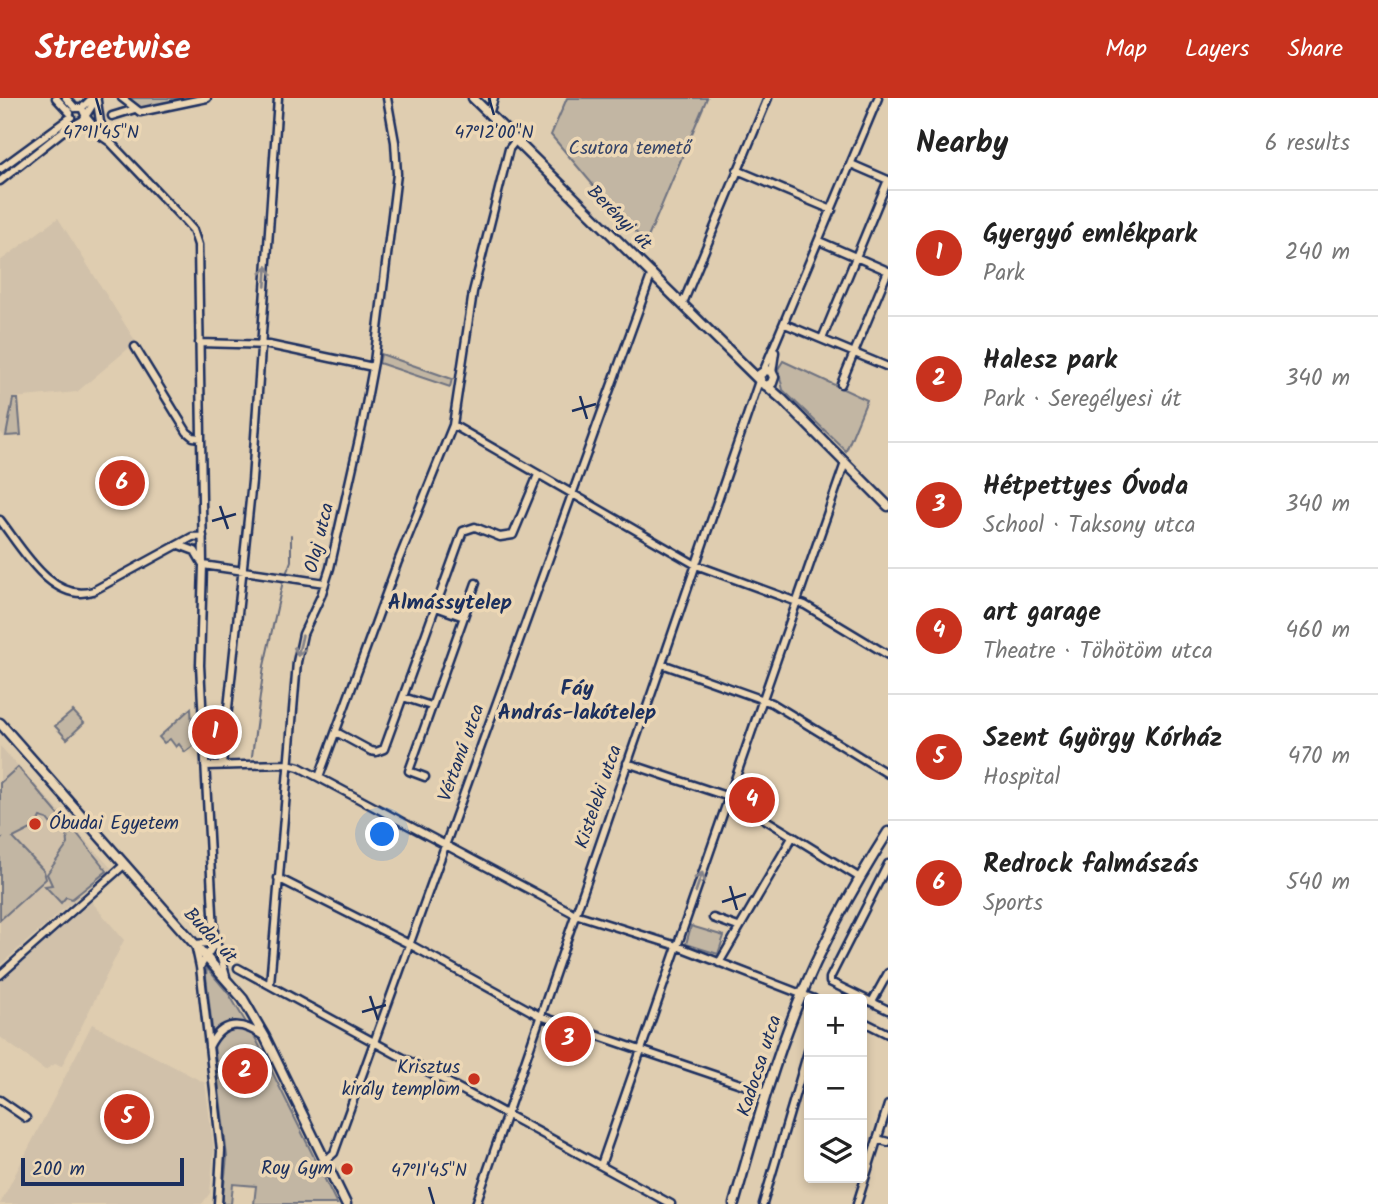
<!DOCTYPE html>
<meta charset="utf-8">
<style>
:root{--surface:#fff;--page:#f2f2f2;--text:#222;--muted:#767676;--line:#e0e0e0;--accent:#c8321e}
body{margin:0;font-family:Kalam,sans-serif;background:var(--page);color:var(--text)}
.controls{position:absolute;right:21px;bottom:21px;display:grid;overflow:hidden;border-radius:7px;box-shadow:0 4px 10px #0003}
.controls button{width:63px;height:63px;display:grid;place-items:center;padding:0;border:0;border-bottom:2px solid var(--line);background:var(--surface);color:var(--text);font:35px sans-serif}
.scale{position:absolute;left:21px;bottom:18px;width:163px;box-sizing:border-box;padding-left:7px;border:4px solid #1b2f5e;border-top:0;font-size:19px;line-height:24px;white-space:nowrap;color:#1b2f5e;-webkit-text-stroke:5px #ecd7b5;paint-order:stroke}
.you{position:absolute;left:383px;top:737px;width:24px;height:24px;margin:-18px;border:5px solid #fff;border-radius:50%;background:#1a73e8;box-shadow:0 0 0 10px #1a73e833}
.badge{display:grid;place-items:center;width:46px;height:46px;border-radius:50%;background:var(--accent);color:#fff;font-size:23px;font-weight:700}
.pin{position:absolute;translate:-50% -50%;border:4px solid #fff;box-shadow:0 2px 7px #0006}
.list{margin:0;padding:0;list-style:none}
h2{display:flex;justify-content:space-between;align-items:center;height:91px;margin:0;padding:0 28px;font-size:30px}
h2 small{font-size:23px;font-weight:400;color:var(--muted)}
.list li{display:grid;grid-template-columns:46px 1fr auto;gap:21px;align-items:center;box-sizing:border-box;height:126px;padding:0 28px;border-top:2px solid var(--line)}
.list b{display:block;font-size:26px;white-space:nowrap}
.list p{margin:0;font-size:23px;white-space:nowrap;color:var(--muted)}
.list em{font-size:23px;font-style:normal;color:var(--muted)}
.icon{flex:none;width:38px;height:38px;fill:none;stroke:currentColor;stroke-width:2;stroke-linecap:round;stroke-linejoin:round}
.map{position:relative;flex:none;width:888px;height:1106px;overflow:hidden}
header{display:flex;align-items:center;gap:42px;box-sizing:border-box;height:98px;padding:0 35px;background:var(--accent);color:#fff}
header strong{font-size:33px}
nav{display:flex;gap:38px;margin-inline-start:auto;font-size:24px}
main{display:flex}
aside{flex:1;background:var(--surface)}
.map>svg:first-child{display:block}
.built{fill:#d1c1aa}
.green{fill:#c2b6a3;stroke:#6e7280;stroke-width:2}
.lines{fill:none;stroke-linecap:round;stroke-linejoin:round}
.stream{stroke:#676c7d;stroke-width:2}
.minor-casing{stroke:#1b2f5e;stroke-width:11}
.major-casing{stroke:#1b2f5e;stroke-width:13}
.minor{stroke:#ecd7b5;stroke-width:6}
.major{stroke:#ecd7b5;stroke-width:8}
.oneway{stroke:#84838a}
.ticks{fill:none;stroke:#1b2f5e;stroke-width:2.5}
.poi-dot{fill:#c8321e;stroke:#ecd7b5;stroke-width:2.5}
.labels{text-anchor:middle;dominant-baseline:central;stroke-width:7;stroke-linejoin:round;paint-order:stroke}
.park-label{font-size:19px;fill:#344368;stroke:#ecd7b5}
.street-label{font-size:19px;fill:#1b2f5e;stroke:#ecd7b5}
.poi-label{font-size:19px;fill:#1b2f5e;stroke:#ecd7b5;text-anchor:end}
.neighbourhood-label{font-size:21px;font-weight:bold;fill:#1b2f5e;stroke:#ecd7b5}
.ticks-label{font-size:18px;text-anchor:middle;fill:#1b2f5e;stroke:#ecd7b5;stroke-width:7;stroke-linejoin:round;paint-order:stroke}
</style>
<header>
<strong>Streetwise</strong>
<nav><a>Map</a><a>Layers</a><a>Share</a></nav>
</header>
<main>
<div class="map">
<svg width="888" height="1106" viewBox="0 0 888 1106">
<rect width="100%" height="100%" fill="#dfcdb0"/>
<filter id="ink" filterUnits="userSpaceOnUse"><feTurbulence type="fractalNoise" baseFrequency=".0143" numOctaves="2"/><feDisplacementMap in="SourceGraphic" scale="14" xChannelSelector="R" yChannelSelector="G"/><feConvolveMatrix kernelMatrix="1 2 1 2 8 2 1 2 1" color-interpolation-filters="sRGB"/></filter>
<g filter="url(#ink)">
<path class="built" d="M58,120l78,124 -59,50 -64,6 -8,40 -5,-7v-170z
M0,648l111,122 -111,97z
M91,803l33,39 -62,126 -7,-2 -10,6 -45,-33v-56z
M92,926l113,59 9,68 -4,42 -8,11h-202z"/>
<path class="green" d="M124,0h85l-66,12z
M567,0h140l-60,142 -12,-8 1,-2 -37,-38 -48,-57z
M381,256l71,25 -2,8 -71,-24z
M783,263l84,39 -21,51 -63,-61 -5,-21z
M13,301h5l3,36 -15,1z
M191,610l2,38 -8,6 -6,-8 -3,3 -6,-8 -6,4 -5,-6z
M210,610h13l-5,47h-7z
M73,613l11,12 -17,16 -12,-13z
M18,669l45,53 -12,4 -4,-5 -7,-2 -5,10 -22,11 31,33 2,8 -46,41v-80l2,-2 -2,-1v-54z
M75,733l32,40 -35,28 -6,-2 -5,6 -16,-17 7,-1 -5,-11 21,-30 -1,-11z
M691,828l33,10 -6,18 -32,-10z
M207,870l22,26 28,47 80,163h-83l2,-18 -23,-2 -2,20h-9l5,-47 -21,-181z"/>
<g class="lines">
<path class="stream" d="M286,476l5,-13v-26
M252,658l12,-90 19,-85"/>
<defs>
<path id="minor" d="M56,0l14,15
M66,0l9,10
M122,0l18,14 67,-14
M97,3l3,21 9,18
M75,10h7l10,-10
M82,10l4,9 10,12
M489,17l5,-17
M112,18l23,-7
M81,24l29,20 75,79 8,9 5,15 5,320 -3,100 14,267 -1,14 -13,21
M851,66l37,16
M0,71l71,-52
M737,72l95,40
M0,83l62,-49 21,-12 14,-22
M819,143l69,30
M683,205l85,-205
M785,226l103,43
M822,241l66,-159
M199,245l70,2 104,22
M135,249l52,85 6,5 8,1
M764,272l114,-272
M772,275l3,-21
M841,286l47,-113
M453,327l243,140 109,40 83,50
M0,422c21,27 52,84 93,71l99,-54 11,-1
M179,447l16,6 7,12
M203,467l122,18
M436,509l28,10
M662,566l110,39 116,71
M403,599l28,9
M336,634l35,19 5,1 8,-3 79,-218 12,-4 25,10 13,-2 25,-60
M627,665l102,34 131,81
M222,667l30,-284 26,-383
M205,668l83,-2 11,3 276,147 102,32 137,53
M319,679l78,-213 56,-139 20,-133 36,-143 7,-9
M425,679l-16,-6 67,-188
M888,766l-58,114v4l58,28
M278,780l131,66 131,72 227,77
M713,820l25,9
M213,840l-5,5 -13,1 5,23 21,184 -3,53
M215,840l11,38
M719,865l74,-127
M238,870l433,236
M0,877l124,-110
M270,886l27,-322 6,-28 18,-38 9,-28 32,-142 12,-64 23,-188 -2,-32 -8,-44
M872,904l16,-29
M862,923l26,13
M209,949c13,-27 32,-26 54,-11
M0,1002l26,18
M877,1041l11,3
M325,1063l9,-8 318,-880
M601,1067l244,-702
M476,1106l283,-823
M763,1106l46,-156
M857,1106l31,-99"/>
<path id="major" d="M473,0l286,282
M767,288l5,-3 2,-6 -3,-6 -5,-1 -7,5 2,8 6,3 16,14 105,106
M0,625l243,276 22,38 81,167
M734,1106c19,-66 37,-134 63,-198 24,-60 56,-119 91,-174"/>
</defs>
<use href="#minor" class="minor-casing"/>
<use href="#major" class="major-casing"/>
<use href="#minor" class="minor"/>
<use href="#major" class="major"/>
</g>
<defs><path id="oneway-shaft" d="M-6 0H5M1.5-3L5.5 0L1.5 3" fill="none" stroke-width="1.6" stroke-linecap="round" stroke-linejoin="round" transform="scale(1.75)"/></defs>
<g class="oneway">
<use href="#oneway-shaft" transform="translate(266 178) rotate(-86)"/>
<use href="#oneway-shaft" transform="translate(300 548) rotate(103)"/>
<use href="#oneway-shaft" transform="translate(699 784) rotate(-71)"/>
</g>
</g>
<path class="ticks" d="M96,0l5,17M489,0l5,17M580,298l7,23M572,313l24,-7M220,408l8,23M212,423l24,-7M730,788l7,24M722,804l24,-8M370,898l8,24M362,914l24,-7M429,1089l5,17"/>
<g class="poi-dot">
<circle cx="35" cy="726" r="7"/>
<circle cx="474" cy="981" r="7"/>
<circle cx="347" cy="1071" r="7"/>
</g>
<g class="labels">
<g class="park-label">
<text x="630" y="51">Csutora temető</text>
</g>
<g class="street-label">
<text transform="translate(619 120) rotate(45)">Berényi út</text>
<text transform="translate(320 440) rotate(-76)">Olaj utca</text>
<text transform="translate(462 655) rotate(-70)">Vértanú utca</text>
<text transform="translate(599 699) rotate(-71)">Kisteleki utca</text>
<text transform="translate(210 838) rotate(47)">Budai út</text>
<text transform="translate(760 968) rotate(-72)">Kadocsa utca</text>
</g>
<g class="poi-label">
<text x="49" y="726" text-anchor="start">Óbudai Egyetem</text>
<text x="460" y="970">Krisztus<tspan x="460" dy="22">király templom</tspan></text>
<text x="333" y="1071">Roy Gym</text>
</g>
<g class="neighbourhood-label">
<text x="450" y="505">Almássytelep</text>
<text x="577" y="591">Fáy<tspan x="577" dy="24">András-lakótelep</tspan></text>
</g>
</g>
<g class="ticks-label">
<text x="101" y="40">47°11'45"N</text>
<text x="494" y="40">47°12'00"N</text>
<text x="429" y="1078">47°11'45"N</text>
</g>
</svg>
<div class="controls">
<button>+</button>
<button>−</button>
<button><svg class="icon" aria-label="layers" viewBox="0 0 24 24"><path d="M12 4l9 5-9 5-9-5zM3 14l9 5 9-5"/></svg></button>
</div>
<div class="scale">200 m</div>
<div class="you"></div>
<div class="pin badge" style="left:215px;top:634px">1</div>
<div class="pin badge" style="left:245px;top:973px">2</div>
<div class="pin badge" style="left:568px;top:941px">3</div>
<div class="pin badge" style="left:752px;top:702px">4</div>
<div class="pin badge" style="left:127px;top:1019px">5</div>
<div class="pin badge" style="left:122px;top:385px">6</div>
</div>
<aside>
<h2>Nearby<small>6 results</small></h2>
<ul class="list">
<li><span class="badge">1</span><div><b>Gyergyó emlékpark</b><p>Park</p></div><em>240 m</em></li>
<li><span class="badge">2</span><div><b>Halesz park</b><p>Park · Seregélyesi út</p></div><em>340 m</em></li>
<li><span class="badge">3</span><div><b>Hétpettyes Óvoda</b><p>School · Taksony utca</p></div><em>340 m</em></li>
<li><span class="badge">4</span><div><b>art garage</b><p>Theatre · Töhötöm utca</p></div><em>460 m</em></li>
<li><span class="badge">5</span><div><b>Szent György Kórház</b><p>Hospital</p></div><em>470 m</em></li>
<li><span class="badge">6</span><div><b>Redrock falmászás</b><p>Sports</p></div><em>540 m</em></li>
</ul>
</aside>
</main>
